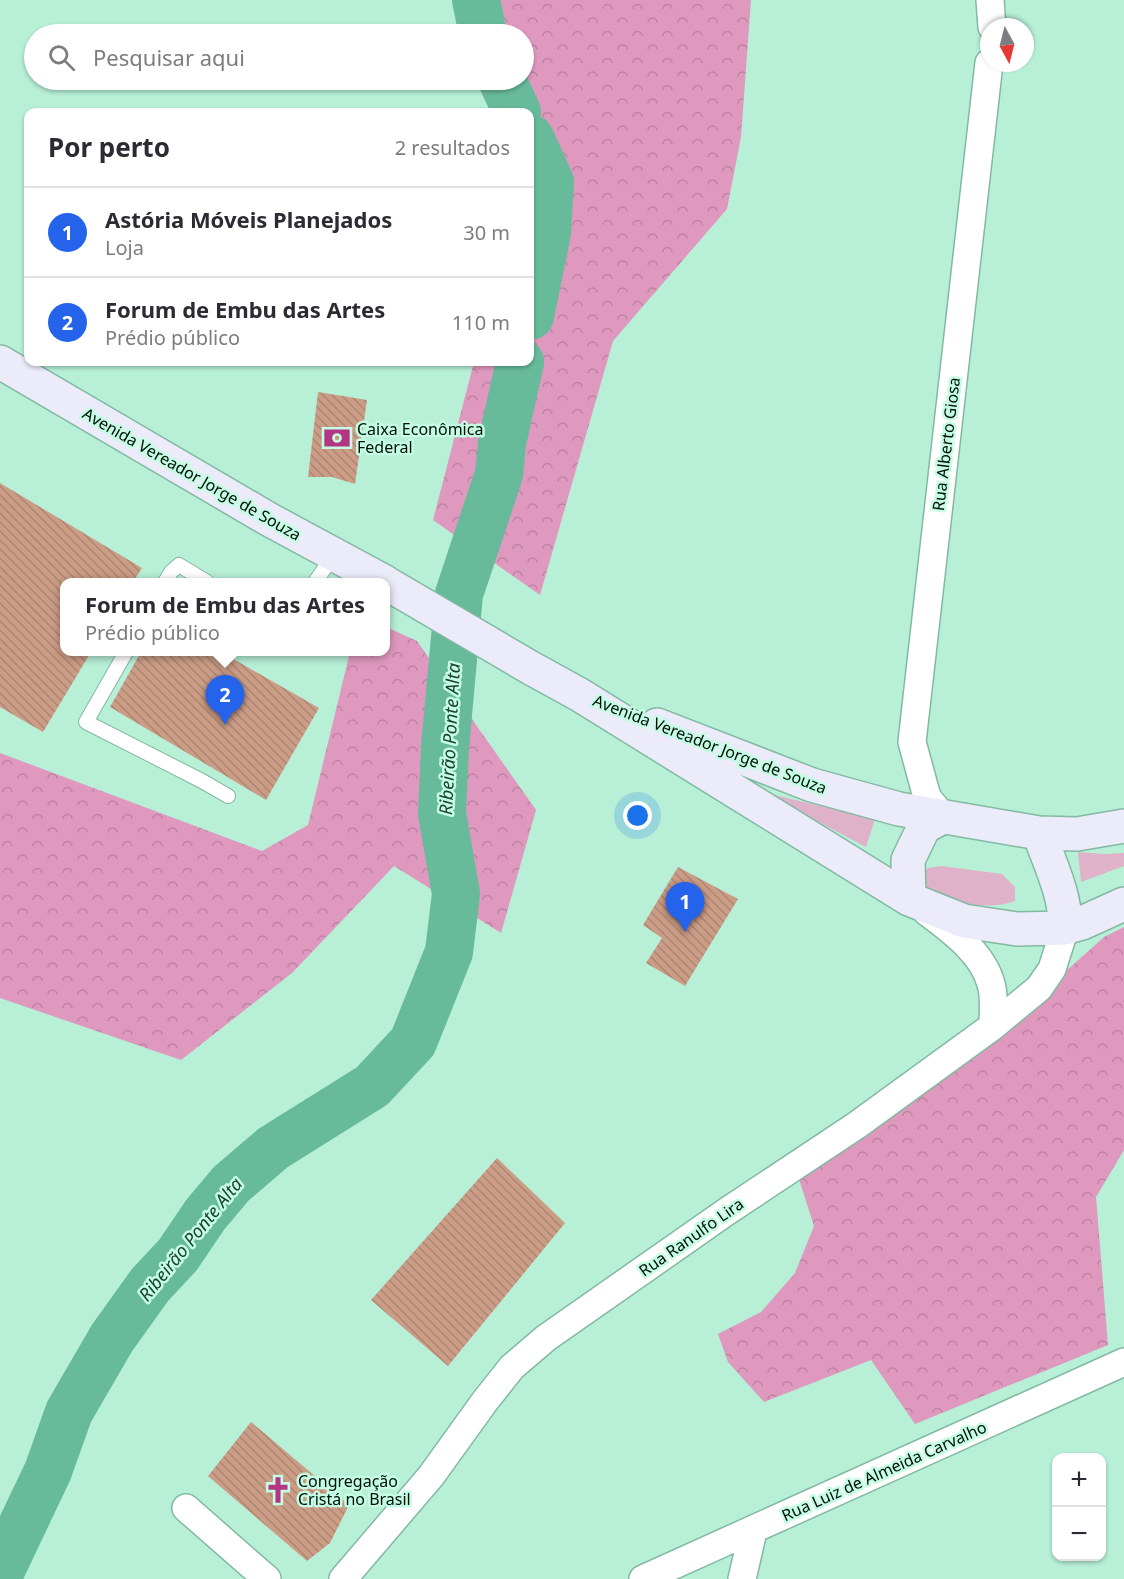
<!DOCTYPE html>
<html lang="pt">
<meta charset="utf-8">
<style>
:root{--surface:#fff;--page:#f7f7f7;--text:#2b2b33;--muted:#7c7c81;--line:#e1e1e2;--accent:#2563eb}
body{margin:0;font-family:"Noto Sans",sans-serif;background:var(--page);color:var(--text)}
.controls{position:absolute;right:18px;bottom:18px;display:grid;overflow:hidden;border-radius:12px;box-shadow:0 2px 4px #0004}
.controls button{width:54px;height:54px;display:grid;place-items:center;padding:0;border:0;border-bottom:2px solid var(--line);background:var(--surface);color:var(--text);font:30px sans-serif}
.compass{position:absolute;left:980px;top:18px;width:54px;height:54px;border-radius:50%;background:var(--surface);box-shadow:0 2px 4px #0004;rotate:173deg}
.you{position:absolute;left:638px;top:816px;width:21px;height:21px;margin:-15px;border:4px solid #fff;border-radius:50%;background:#1a73e8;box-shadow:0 0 0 9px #1a73e833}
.badge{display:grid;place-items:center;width:39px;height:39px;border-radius:50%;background:var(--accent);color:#fff;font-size:20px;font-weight:700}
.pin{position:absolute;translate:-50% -50px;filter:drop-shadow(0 2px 3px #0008)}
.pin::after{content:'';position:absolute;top:32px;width:21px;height:18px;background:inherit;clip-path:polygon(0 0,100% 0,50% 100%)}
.popup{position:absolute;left:60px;top:578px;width:330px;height:78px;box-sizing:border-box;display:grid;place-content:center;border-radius:12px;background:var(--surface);filter:drop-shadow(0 2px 4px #0005);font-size:20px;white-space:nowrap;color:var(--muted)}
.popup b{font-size:22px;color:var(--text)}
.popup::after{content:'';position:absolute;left:50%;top:100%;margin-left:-12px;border:12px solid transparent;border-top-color:var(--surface)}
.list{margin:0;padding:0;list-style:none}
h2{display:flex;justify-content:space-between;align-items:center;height:78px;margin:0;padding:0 24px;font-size:26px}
h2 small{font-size:20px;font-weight:400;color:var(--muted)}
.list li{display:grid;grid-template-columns:39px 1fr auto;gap:18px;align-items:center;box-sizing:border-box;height:90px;padding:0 24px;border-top:2px solid var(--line)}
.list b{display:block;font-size:22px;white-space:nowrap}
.list p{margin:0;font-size:20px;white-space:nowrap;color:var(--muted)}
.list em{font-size:20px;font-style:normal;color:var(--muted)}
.icon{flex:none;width:33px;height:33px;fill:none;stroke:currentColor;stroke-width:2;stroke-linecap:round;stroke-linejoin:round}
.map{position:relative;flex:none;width:1124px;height:1579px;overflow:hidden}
.search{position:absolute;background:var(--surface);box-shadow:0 2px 4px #0004;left:24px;top:24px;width:510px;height:66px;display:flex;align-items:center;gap:15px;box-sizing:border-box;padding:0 21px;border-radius:33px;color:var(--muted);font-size:22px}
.panel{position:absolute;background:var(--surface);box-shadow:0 2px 4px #0004;left:24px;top:108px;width:510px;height:258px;border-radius:12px}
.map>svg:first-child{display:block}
.green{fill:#dfb2c9}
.forest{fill:url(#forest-crowns)}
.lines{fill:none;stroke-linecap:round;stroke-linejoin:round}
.river{stroke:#67bb9a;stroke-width:48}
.building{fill:url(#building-back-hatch)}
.service-casing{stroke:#83b9a2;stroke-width:16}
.minor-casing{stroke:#83b9a2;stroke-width:30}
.secondary-casing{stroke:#83b9a2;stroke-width:36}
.service{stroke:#fff;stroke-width:14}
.minor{stroke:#fff;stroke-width:27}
.secondary{stroke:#ebebf9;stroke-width:33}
.labels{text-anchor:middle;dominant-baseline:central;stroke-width:5;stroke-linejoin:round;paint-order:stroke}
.poi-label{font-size:16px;fill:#001008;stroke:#c4fce4;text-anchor:start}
.street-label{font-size:16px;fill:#001008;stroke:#c4fce4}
.water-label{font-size:18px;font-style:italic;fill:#1b4132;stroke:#c4fce4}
</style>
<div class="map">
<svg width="1124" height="1579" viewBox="0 0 1124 1579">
<defs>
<pattern id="forest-crowns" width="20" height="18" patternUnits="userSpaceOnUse" patternTransform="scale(1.5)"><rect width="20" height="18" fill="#df99be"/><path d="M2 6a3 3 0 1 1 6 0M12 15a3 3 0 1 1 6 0" fill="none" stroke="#be83a2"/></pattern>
<pattern id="building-back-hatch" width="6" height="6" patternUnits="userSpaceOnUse" patternTransform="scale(1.5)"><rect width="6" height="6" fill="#cc9d86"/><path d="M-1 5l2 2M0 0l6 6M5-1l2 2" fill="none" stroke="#ad8672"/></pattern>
</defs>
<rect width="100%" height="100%" fill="#b7efd7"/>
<path class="green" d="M762,792l113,27 -9,28z
M1078,852l27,2 19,-1v13l-43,16z
M941,866l61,8 13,13v14c-28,10 -57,1 -84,-6l-16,-20 14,-7z"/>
<path class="forest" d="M495,0h256l-10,137 -14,72 -114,132 -73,254 -107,-75 41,-158h56v-250h-14l-6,-32h14v-46h-22z
M386,627l31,14 119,169 -35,123 -107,-67 -102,107 -111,87 -181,-62v-245l262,98 46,-26 42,-173h36z
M1124,927v223l-28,47 12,148 -193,79 -44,-64 -107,42 -36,-40 -10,-28 43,-22 34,-39 19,-47 -16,-50 173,-120 133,-119z"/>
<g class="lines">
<path class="river" d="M476,0l7,34
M502,80l15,32
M530,138l20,44 -3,51 -17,83
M0,1572l48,-101 21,-59 43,-74 38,-53 28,-30 27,-40 26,-31 42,-36 99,-62 41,-44 36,-90 7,-58 -14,-81 3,-66 14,-153 40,-120 3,-31 18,-81"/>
</g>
<path class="building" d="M318,392l49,8 -12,84 -23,-7h-24z
M0,483l142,85 -9,14h-69v70h27l-48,80 -43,-25z
M141,652h80l98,56 -53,92 -156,-93z
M678,867l60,32 -53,87 -39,-23 16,-25 -19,-13z
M497,1158l68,65 -117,143 -77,-66z
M251,1422l98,83 -19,38 -23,18 -99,-85z"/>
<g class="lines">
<defs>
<path id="service" d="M165,582l6,-10 8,-7 28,17
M315,582l19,-27
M126,652l-40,70 116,59 26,15"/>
<path id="minor" d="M990,0l2,27
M943,817l-16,-20 -15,-55 77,-679
M927,912c24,18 56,41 64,72 4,12 2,29 2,42
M186,1508l81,71
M343,1579l88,-103 54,-75 27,-34 34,-29 180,-126 131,-87 136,-99 46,-38 13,-19 13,-41
M643,1579l481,-217
M742,1579l11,-48"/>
<path id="secondary" d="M0,362l270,158 115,62
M386,583l145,85 49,27 329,204 55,22 53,8 48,-1 17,-5 42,-19
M657,725l155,60 87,24 140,24 38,1 47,-8
M1039,833c11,31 27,62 26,95
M909,899l-1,-39 16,-33 19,-10"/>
</defs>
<use href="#service" class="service-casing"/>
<use href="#minor" class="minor-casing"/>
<use href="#secondary" class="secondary-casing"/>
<use href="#service" class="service"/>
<use href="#minor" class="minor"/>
<use href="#secondary" class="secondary"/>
</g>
<defs>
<symbol id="bank-bare" viewBox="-9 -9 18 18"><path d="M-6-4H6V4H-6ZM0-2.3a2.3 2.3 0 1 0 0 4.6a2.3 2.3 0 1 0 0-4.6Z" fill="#b33583" stroke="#c4fce4" stroke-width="2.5" paint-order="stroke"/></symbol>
<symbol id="church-bare" viewBox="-9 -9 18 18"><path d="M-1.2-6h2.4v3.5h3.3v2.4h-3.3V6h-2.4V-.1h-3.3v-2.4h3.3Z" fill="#b33583" stroke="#c4fce4" stroke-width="2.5" paint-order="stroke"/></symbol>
</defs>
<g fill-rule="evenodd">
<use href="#bank-bare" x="318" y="419" width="38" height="38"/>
<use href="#church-bare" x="259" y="1471" width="38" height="38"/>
</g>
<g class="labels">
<g class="poi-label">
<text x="357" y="429">Caixa Econômica<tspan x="357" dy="18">Federal</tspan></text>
<text x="298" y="1481">Congregação<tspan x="298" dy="18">Cristá no Brasil</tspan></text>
</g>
<g class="street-label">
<text transform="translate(946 444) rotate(-83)">Rua Alberto Giosa</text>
<text transform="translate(192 474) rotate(30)">Avenida Vereador Jorge de Souza</text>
<text transform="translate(710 744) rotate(21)">Avenida Vereador Jorge de Souza</text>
<text transform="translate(691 1237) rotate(-35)">Rua Ranulfo Lira</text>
<text transform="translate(884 1471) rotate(-24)">Rua Luiz de Almeida Carvalho</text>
</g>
<g class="water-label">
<text transform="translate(449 739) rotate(-87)">Ribeirão Ponte Alta</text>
<text transform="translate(190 1239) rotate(-51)">Ribeirão Ponte Alta</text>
</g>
</g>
</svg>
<div class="controls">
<button>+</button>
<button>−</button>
</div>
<svg class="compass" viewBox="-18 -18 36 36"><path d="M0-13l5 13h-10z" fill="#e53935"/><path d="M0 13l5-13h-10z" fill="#7c7c81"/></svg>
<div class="you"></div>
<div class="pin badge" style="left:685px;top:932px">1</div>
<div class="pin badge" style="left:225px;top:725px">2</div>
<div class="popup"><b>Forum de Embu das Artes</b>Prédio público</div>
<div class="search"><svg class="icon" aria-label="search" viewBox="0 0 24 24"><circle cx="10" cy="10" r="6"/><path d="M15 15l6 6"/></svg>Pesquisar aqui</div>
<section class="panel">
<h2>Por perto<small>2 resultados</small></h2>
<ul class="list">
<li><span class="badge">1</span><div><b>Astória Móveis Planejados</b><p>Loja</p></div><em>30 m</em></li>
<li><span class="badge">2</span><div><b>Forum de Embu das Artes</b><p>Prédio público</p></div><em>110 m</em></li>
</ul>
</section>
</div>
